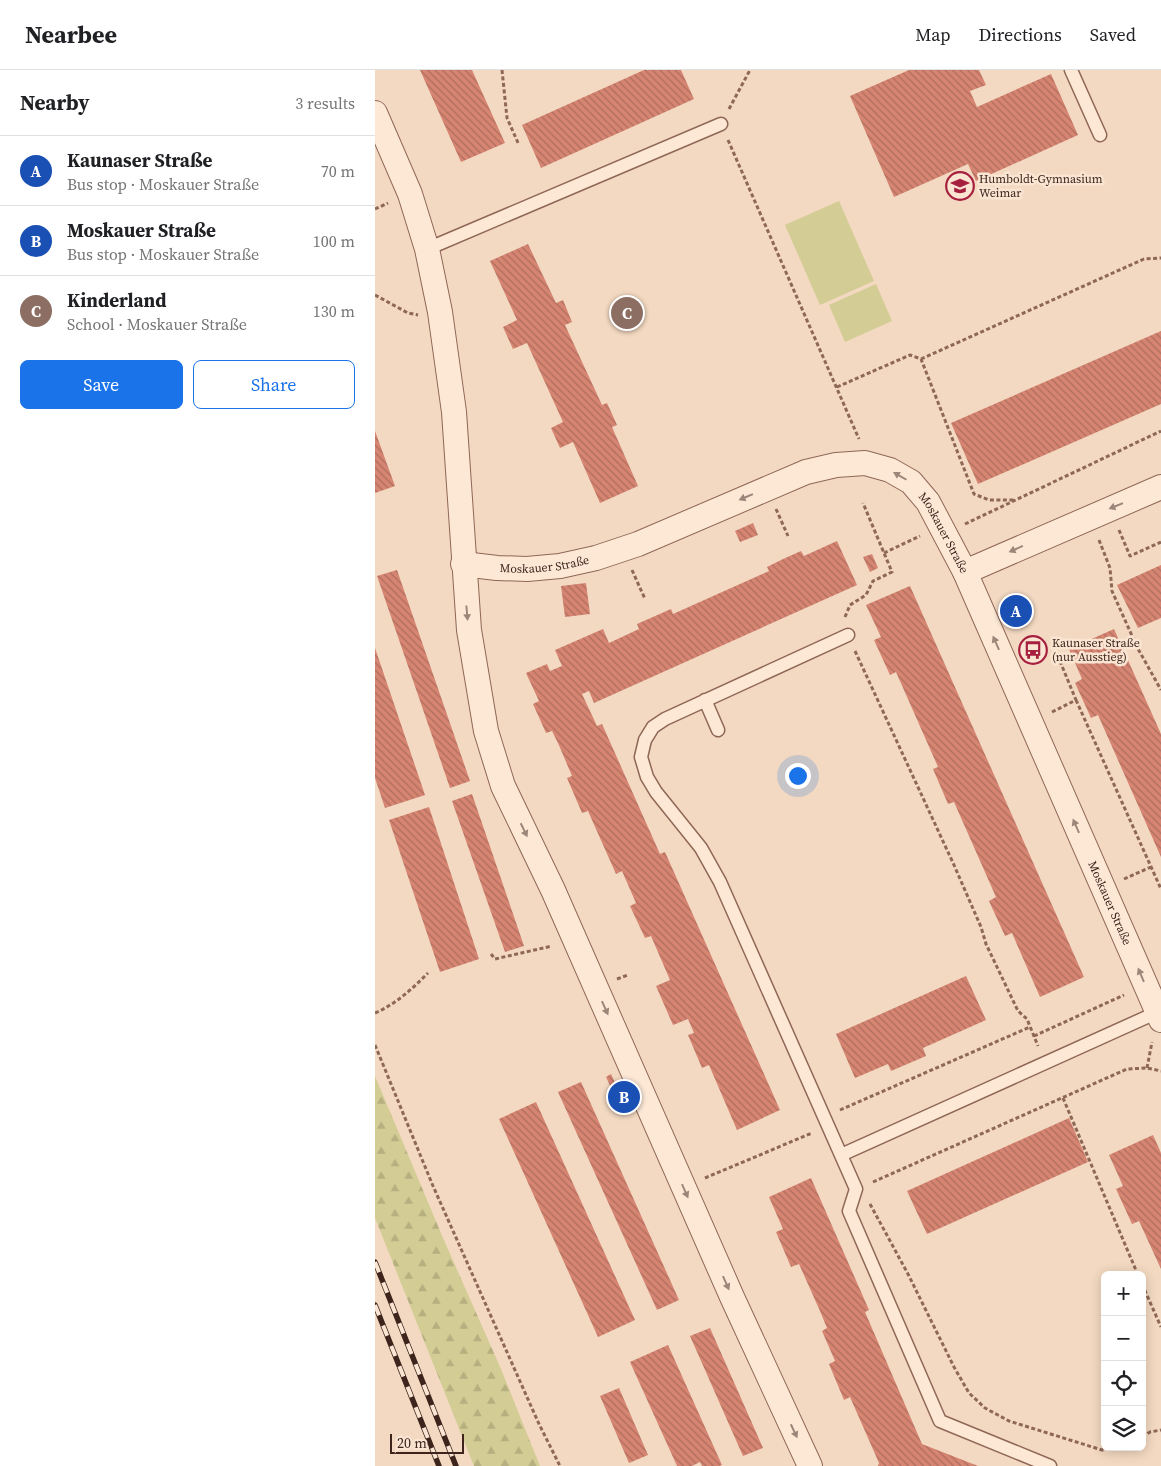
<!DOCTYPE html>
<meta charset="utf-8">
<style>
:root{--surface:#fff;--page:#f6f6f6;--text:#202124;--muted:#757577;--line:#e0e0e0;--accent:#1a73e8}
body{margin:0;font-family:"Source Serif 4",serif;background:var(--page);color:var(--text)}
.controls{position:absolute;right:15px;bottom:15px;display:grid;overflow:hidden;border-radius:8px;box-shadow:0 2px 12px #0003}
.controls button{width:45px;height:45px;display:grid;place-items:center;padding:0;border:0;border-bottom:1px solid var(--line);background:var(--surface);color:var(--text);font:25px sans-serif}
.scale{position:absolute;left:15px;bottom:12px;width:74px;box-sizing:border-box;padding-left:5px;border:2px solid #3d241c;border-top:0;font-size:14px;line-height:18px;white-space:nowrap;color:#3d241c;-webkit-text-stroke:4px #fae5d2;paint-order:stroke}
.you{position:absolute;left:422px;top:705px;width:18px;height:18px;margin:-12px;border:4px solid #fff;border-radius:50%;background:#1a73e8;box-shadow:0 0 0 8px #1a73e833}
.badge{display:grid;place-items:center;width:32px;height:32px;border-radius:50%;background:var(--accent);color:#fff;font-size:16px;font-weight:700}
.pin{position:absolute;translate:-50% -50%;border:2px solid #fff;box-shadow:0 1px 5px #0006}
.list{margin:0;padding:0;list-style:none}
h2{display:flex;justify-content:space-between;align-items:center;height:65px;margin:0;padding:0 20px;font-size:21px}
h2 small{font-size:16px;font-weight:400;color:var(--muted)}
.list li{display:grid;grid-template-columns:32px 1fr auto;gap:15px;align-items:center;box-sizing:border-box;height:70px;padding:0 20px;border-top:1px solid var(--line)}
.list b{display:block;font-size:19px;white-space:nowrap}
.list p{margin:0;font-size:16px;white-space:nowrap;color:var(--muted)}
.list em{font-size:16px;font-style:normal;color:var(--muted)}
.actions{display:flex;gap:10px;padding:15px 20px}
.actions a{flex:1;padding:11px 0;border:1px solid var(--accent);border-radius:8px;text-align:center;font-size:18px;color:var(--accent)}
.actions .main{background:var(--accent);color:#fff}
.icon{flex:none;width:28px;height:28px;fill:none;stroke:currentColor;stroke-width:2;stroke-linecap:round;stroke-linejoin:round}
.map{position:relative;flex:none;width:786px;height:1396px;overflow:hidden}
header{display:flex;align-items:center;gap:30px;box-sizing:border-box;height:70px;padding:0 25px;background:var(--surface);border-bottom:1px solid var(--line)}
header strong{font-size:24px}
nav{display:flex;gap:28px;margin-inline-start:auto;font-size:18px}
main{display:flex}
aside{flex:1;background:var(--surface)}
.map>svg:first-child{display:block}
.forest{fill:url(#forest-firs)}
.pitch{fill:#d3cc94}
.building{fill:url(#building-back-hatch)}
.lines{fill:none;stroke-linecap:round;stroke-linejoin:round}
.lane-casing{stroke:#8f6756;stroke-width:15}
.street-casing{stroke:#8f6756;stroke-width:26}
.path{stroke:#8f6756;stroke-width:3;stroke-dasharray:4 2.5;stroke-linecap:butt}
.lane{stroke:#fde8d6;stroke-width:12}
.street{stroke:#fde8d6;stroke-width:24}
.rail-casing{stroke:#3d241c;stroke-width:5.5}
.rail{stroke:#fae5d2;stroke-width:4;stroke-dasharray:11;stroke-linecap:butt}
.oneway{fill:#9d8679}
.labels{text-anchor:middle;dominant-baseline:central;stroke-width:5;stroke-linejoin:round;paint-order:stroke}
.poi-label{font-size:12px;fill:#3d241c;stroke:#fae5d2;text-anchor:start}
.street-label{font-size:12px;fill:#3d241c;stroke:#fae5d2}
</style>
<header>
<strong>Nearbee</strong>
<nav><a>Map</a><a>Directions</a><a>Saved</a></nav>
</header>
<main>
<aside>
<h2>Nearby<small>3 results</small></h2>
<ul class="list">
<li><span class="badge" style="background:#1a4fb4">A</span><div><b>Kaunaser Straße</b><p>Bus stop · Moskauer Straße</p></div><em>70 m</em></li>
<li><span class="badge" style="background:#1a4fb4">B</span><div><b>Moskauer Straße</b><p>Bus stop · Moskauer Straße</p></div><em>100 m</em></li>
<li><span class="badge" style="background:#8d6e63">C</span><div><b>Kinderland</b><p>School · Moskauer Straße</p></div><em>130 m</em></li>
</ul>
<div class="actions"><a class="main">Save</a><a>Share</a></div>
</aside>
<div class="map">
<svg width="786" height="1396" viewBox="0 0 786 1396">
<defs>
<pattern id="forest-firs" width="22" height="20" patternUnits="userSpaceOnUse" patternTransform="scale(1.25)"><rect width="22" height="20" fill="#d3cc94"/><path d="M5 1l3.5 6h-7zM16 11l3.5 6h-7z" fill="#b6af7f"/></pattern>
<pattern id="building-back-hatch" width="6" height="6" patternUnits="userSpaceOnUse" patternTransform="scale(1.25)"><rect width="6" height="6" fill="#d68572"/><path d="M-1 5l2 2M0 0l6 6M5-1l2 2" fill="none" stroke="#af6d5d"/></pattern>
</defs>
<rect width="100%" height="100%" fill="#f3d9c1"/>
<path class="forest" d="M0,1006l68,162 58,131 39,97h-66l-99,-248z"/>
<path class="pitch" d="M464,131l35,80 -54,24 -35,-80z
M501,214l16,37 -47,21 -16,-37z"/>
<path class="building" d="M45,0h52l33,73 -44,19z
M269,0h37l13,29 -153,69 -19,-43z
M534,0h70l7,15 -16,6 7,16 74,-33 27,61 -102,46 -8,-17 -74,33 -44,-101z
M153,174l28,59 7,-3 9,22 -7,3 37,80 5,-2 10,22 -5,2 26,59 -38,17 -27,-61 -13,6 -9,-20 12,-6 -36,-79 -14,6 -10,-22 14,-7 -27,-59z
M786,261v73l-183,80 -27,-61z
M0,361l20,55 -20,7z
M378,453l5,12 -18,7 -5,-11z
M462,471l20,44 -263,118 -5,-12 -7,3 15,32 5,-2 58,130 5,-2 115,258 -43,20 -28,-65 -7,3 -14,-33 6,-2 -6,-14 -15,6 -17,-39 14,-6 -19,-44 -6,2 -15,-32 6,-3 -14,-32 -6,3 -28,-63 -6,2 -15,-35 5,-2 -14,-33 -6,-12 -6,2 -13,-29 6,-3 -13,-28 21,-9 3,7 12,-5 -7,-16 48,-21 6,14 30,-14 -2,-5 34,-15 2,5 96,-43 -2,-4 16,-8 18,-8 3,5z
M497,484l6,14 -8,4 -7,-15z
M786,495v53l-23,10 -21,-43z
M22,500l73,211 -20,7 -73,-212z
M211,513l4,31 -25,3 -4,-31z
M535,516l174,391 -44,20 -28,-64 -7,3 -16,-35 7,-4 -42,-95 -6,2 -15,-35 5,-2 -42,-95 -6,3 -16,-35 7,-3 -15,-32z
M646,543l6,13 -6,3 -6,-14z
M739,559l47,105v123l-63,-142 -7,3 -16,-35 7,-4 -13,-30z
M0,578l50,147 -40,13 -10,-30z
M97,724l52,152 -19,6 -53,-151z
M54,737l50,152 -39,13 -51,-152z
M591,906l20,44 -63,28 3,8 -35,15 -3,-7 -33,14 -19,-44z
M236,1004l6,13 -5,3 -6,-13z
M206,1012l98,218 -22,10 -99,-218z
M161,1032l99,218 -37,17 -99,-218z
M694,1048l19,44 -161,72 -20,-43z
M778,1065l8,18v116l-22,-48 -7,3 -16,-35 7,-3 -14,-31z
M436,1108l58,132 -4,2 57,132 56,22h-100l1,-3 -29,-66 -6,3 -15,-36 6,-3 -13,-30 5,-3 -7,-17 -21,-47 -8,3 -15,-35 7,-3 -14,-32z
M335,1258l53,120 -20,8 -53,-120z
M293,1275l54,120 -3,1h-17l-2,-4 -8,4h-15l-47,-104z
M244,1318l29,67 -19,8 -29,-67z"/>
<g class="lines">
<defs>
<path id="lane" d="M696,0l29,65
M52,179l294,-125
M473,565l-183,84 -12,8 -8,13 -4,17 6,20 9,15 45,56 19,34 136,307 -7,22 91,210 110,45
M330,630l13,30
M466,1085l317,-143"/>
<g id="street">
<path d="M0,43l35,81 17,55 13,63 14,100 15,218 17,101 17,55 50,104 179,407 78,169"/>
<path id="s1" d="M88,494l34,4 30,1 33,-3 36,-8 42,-14 168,-72 30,-7 29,-2 25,7 21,12 17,20 37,70 196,448"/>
<path d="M590,502l196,-85"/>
</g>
</defs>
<use href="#lane" class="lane-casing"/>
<use href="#street" class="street-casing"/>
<path class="path" d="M127,0l5,48 12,27
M354,39l21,-39
M353,70l131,299
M0,139l13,-6
M0,225l33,18 10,2
M546,289l223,-100 17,-1
M462,317l73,-32 11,4 53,135 15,6h25
M401,439l12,27
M590,454l196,-93
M744,460l11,26 31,-14
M724,470l11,28 2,23 25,56 24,43
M509,483l36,-17
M257,500l13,29
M470,547l5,-12 16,-10 7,-14 19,-9 -29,-69
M480,581l99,214 27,62 5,17 32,67 9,8 11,27
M701,630l85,189
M677,642l24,-12 -19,-46
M749,809l27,-12
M116,884l4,5 57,-13
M242,909l11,-4
M0,943c21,-9 37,-24 53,-40
M659,966l90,-41
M0,975l58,141 106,238 21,42
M772,998l5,-26
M688,1028l75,177
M465,1040l190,-83
M330,1108l107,-45
M498,1112l254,-113 20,-1 14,3
M495,1134l38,70 46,93 15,26 16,15 24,13 93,29 17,-3
M767,1214l19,43
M767,1367l8,-5 11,-2"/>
<use href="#lane" class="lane"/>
<use href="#street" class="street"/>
<defs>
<path id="rail" d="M0,1192l81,204
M0,1235l64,161"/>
</defs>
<use href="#rail" class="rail-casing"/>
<use href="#rail" class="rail"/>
</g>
<defs><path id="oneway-solid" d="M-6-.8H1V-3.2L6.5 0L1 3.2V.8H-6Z" transform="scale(1.25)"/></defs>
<g class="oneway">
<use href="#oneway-solid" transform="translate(525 406) rotate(-150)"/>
<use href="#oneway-solid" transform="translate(371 427) rotate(157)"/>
<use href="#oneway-solid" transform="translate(741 436) rotate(158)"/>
<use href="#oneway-solid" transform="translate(641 479) rotate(156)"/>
<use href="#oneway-solid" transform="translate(92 543) rotate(85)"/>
<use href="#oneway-solid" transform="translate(621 573) rotate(-114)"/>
<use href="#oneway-solid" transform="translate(701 756) rotate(-114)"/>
<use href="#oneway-solid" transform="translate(149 760) rotate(64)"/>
<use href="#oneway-solid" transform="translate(766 905) rotate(-113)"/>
<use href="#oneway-solid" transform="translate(230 938) rotate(66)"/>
<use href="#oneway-solid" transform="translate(310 1121) rotate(66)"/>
<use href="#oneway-solid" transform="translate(351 1213) rotate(66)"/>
<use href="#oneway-solid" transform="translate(419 1361) rotate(65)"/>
</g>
<defs>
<symbol id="school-ring" viewBox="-11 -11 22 22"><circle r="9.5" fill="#fae5d2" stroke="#a61f3f" stroke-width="1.5"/><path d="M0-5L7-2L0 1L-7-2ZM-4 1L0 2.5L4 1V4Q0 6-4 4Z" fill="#a61f3f"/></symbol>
<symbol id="bus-ring" viewBox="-11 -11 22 22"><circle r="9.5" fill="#fae5d2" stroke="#a61f3f" stroke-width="1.5"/><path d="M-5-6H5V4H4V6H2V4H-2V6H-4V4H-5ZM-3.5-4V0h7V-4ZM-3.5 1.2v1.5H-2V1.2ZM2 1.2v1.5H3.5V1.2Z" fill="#a61f3f"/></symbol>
</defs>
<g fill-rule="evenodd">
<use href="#school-ring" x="569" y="100" width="32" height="32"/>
<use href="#bus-ring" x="642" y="564" width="32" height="32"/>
</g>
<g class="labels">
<g class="poi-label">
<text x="604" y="109">Humboldt-Gymnasium<tspan x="604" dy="14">Weimar</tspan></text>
<text x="677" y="573">Kaunaser Straße<tspan x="677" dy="14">(nur Ausstieg)</tspan></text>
</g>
<g class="street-label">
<text stroke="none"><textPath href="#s1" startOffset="532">Moskauer Straße</textPath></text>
<text stroke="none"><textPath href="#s1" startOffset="82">Moskauer Straße</textPath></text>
<text stroke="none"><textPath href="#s1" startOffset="938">Moskauer Straße</textPath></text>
</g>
</g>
</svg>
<div class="controls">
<button>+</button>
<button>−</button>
<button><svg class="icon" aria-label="locate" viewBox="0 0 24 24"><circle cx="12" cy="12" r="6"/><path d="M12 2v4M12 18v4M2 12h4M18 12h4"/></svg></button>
<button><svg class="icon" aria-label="layers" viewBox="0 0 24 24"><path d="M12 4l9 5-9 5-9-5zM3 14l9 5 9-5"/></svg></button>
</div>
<div class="scale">20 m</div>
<div class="you"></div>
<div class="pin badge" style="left:641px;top:541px;background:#1a4fb4">A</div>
<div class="pin badge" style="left:249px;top:1027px;background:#1a4fb4">B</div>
<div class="pin badge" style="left:252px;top:243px;background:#8d6e63">C</div>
</div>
</main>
